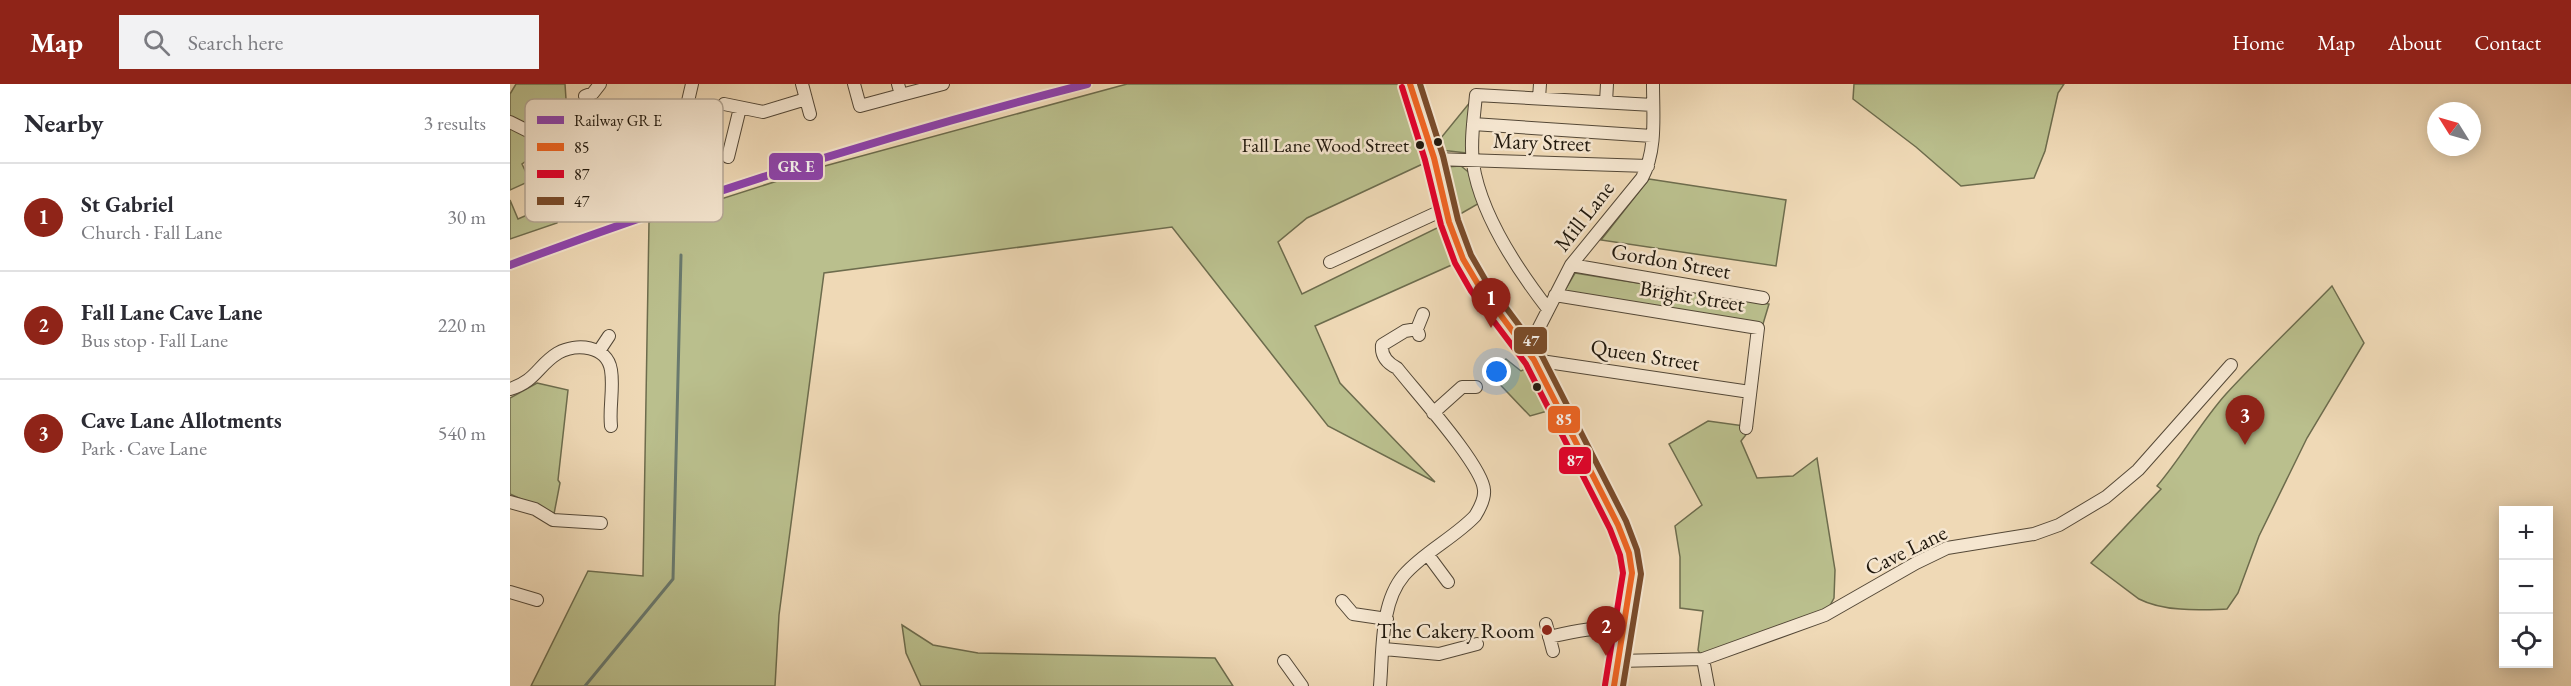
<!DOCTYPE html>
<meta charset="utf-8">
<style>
:root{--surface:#fff;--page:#f2f2f3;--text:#2b2b33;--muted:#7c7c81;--line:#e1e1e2;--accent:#8f2418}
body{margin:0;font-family:"EB Garamond",serif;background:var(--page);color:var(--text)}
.controls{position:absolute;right:18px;bottom:18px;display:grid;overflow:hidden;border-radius:0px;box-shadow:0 3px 15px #0003}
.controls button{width:54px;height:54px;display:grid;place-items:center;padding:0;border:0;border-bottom:2px solid var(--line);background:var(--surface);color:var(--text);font:30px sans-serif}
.compass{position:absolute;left:1917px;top:18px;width:54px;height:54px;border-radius:50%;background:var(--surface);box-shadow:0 3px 15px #0003;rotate:307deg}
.you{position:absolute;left:987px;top:288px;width:21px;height:21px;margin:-15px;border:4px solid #fff;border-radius:50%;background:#1a73e8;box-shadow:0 0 0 9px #1a73e833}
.badge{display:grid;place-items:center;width:39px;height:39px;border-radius:50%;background:var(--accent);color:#fff;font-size:20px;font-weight:700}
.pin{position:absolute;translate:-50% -50px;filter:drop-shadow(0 2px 3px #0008)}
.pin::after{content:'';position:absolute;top:32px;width:21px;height:18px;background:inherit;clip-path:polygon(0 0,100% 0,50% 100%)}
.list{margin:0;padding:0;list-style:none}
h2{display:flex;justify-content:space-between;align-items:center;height:78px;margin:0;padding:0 24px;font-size:26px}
h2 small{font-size:20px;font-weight:400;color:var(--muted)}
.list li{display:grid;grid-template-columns:39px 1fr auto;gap:18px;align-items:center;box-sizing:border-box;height:108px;padding:0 24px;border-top:2px solid var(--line)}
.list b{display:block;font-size:22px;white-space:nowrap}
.list p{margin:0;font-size:20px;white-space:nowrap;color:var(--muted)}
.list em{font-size:20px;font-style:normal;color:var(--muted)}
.icon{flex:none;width:33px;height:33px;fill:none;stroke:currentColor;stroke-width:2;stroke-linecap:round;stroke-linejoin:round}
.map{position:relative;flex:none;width:2061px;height:602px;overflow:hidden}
header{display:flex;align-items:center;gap:36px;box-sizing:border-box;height:84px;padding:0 30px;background:var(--accent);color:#fff}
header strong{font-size:28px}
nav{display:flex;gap:33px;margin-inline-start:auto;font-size:21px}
.search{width:420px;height:54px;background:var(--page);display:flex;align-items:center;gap:15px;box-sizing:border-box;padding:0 21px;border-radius:0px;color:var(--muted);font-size:22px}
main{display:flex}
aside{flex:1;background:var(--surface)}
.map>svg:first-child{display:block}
.green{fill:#babf8d;stroke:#6d6c4d;stroke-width:1.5}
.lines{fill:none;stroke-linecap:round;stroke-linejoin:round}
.stream{stroke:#69796e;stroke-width:3}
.minor-casing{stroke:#544837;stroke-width:14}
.minor{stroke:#f5e6d0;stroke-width:12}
.bus-1-casing{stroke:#f5e6d0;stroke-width:10}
.bus-2-casing{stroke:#f5e6d0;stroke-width:10}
.bus-3-casing{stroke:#f5e6d0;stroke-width:10}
.bus-1{stroke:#f26522;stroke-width:6}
.bus-2{stroke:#e4002b;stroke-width:6}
.bus-3{stroke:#7a4b2a;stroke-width:6}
.rail-1-casing{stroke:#f5e6d0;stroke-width:12}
.rail-1{stroke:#8e44ad;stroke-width:8}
.bus-dot{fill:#20180d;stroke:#f5e6d0;stroke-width:2}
.poi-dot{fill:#8f2418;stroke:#f5e6d0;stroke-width:2}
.labels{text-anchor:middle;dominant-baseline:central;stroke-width:5;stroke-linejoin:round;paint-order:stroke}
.bus-label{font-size:20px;fill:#20180d;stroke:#f5e6d0;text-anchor:end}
.street-label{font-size:22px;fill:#20180d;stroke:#f5e6d0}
.poi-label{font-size:22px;fill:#20180d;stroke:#f5e6d0;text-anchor:end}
.key{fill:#f5e6d0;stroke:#b5a896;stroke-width:1.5}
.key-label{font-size:16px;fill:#20180d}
.line-badge{stroke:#f5e6d0;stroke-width:2}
.badge-label{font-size:16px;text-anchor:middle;font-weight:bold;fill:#fff}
</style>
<header>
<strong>Map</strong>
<div class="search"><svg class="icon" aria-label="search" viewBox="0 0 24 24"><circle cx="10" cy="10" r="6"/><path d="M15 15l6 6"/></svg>Search here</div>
<nav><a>Home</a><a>Map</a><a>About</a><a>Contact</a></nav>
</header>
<main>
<aside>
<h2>Nearby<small>3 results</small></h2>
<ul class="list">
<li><span class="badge">1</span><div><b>St Gabriel</b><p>Church · Fall Lane</p></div><em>30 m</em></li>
<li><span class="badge">2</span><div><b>Fall Lane Cave Lane</b><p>Bus stop · Fall Lane</p></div><em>220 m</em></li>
<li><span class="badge">3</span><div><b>Cave Lane Allotments</b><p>Park · Cave Lane</p></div><em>540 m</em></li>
</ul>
</aside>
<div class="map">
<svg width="2061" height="602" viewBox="0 0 2061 602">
<rect width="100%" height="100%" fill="#efd9b6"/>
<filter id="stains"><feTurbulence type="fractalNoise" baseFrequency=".00333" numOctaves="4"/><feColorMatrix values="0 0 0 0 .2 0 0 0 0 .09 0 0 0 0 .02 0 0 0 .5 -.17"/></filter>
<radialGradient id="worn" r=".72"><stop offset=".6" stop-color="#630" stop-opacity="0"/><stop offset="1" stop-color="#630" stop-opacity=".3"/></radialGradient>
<path class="green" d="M6,0h49l2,30 -10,4 1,20 -36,26 8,17 -20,9v-96z
M617,0h275l27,77 -122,57 -29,24 24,52 139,-68 15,37 -141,63 25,57 95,99 -107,-56 -156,-199 -348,46 -45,342 -4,71h-244l57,-115 55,5 6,-354 172,-55z
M1344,0h210l-6,9 -13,58 -11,27 -73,8 -45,-39 -63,-48z
M961,17l-4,52 -27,-3 -4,-6z
M951,82l11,9 11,26 -28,16 -11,-50z
M1139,95l137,21 -10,66 -175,-26z
M0,116l8,19 16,-7 4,9 21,-9 -2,11 -47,16z
M1065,189l194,31 -6,20 -196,-30 -2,-4z
M1822,202l32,57 -57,95 -48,98 -21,57 -11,16c-27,1 -63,3 -88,-10l-48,-36 70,-74 -4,-3c25,-29 43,-63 69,-92 34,-37 71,-72 106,-108z
M996,275l15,12 9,-4 21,43 -21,6 -40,-42z
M27,299l31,7 -10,90 2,3 -6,31 -44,-20v-96z
M1198,337l44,6 -11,14 16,37 36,-2 24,-18 18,112 -1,28 -9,17 -122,44 -5,-9 5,-39 -23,-3v-51l-5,-31 27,-21 -33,-61z
M392,541l31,20 45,8 237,5 18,28h-312l-15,-33z"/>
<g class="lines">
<path class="stream" d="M75,602l88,-107 8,-324"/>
<defs>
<path id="minor" d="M292,0l8,30
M344,0l6,22 41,-11 -3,-11
M900,0c9,24 17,49 24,74 9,34 13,69 29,101 18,38 50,65 71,101l84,165 11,28 3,20 -18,113
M391,11l42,-11
M75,12l8,-3 7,-9
M1029,14l1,-14
M1096,18l1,-18
M214,20l39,8 43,-13
M0,38l52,26h16l66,-24 27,1 17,3 -6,27 27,7
M963,40l179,12
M172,43l10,-43
M218,73l12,-49
M924,75l214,7
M820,178l115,-53
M1061,181l192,33
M1045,211l203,33 -12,100
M1038,225c-31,-40 -67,-94 -75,-145 -3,-23 1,-47 3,-69l177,10
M909,251l-2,-6 6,-15
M1018,265l43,-84 71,-87c15,-27 11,-64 11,-94
M89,267l10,-15
M1024,276l216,32
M0,305c26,-8 28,-24 48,-36 18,-10 49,-8 53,17 3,18 -2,38 0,56
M923,329l29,-26h14
M0,418l25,7 18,11 48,3
M918,471l20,27
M0,508l27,8
M832,517l11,13 34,5
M1036,540l7,27
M1039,553c26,-6 47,-11 74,-7
M874,565l55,5 38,-10
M1193,575l5,27
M774,577l18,25
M1108,577l85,-2 122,-44 91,-52 31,-15 87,-14 25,-9 47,-28 32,-27 93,-105
M870,602c3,-35 0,-83 24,-111 20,-23 50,-37 71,-59 5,-8 10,-17 9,-26 -1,-24 -69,-99 -87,-122 -10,-5 -16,-12 -15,-23l23,-14 12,-2"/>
</defs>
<use href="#minor" class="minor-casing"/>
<use href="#minor" class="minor"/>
<defs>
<path id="bus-1" d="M900,0l24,74 15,64 14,37 16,27 55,74 84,165 11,28 3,20 -18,113"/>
<path id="bus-2" d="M892,3l23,73 16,65 14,38 16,28 55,73 84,165 10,26 3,18 -18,112"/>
<path id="bus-3" d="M910,0l23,72 15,64 13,35 15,26 56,75 84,165 11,29 4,24 -18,112"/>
</defs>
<use href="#bus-1" class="bus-1-casing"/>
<use href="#bus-2" class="bus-2-casing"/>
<use href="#bus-3" class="bus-3-casing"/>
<use href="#bus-1" class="bus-1"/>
<use href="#bus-2" class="bus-2"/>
<use href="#bus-3" class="bus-3"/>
<defs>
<path id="rail-1" d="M0,181c189,-71 381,-131 577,-181"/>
</defs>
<use href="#rail-1" class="rail-1-casing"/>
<use href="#rail-1" class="rail-1"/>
</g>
<g class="bus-dot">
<circle cx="928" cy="58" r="5"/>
<circle cx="910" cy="61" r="5"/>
<circle cx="1027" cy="303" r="5"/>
</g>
<circle class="poi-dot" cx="1037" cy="546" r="6"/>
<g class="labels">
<g class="bus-label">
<text x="899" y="61">Fall Lane Wood Street</text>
</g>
<g class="street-label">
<text transform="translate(1032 58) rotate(2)">Mary Street</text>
<text transform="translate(1074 132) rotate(-52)">Mill Lane</text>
<text transform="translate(1161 177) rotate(10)">Gordon Street</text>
<text transform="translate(1182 212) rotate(9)">Bright Street</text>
<text transform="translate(1135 271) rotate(9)">Queen Street</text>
<text transform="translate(1396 466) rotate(-26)">Cave Lane</text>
</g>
<g class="poi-label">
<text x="1025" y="546">The Cakery Room</text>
</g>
</g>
<rect x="15" y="15" width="198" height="123" rx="9" class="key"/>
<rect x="27" y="32" width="27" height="8" fill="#8e44ad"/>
<rect x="27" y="59" width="27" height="8" fill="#f26522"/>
<rect x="27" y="86" width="27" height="8" fill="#e4002b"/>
<rect x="27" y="113" width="27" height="8" fill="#7a4b2a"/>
<g class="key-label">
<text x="64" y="42">Railway GR E</text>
<text x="64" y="69">85</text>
<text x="64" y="96">87</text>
<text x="64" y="123">47</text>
</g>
<g class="line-badge">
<rect x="258" y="68" width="56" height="29" rx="6" fill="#8e44ad"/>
<rect x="1003" y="242" width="35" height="29" rx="6" fill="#7a4b2a"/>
<rect x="1037" y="321" width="34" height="29" rx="6" fill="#f26522"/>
<rect x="1048" y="362" width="34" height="29" rx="6" fill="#e4002b"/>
</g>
<g class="badge-label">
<text x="286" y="88">GR E</text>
<text x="1021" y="262">47</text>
<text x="1054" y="341">85</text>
<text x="1065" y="382">87</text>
</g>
<rect width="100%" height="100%" filter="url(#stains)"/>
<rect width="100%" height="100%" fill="url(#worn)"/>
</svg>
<div class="controls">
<button>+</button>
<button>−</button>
<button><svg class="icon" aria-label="locate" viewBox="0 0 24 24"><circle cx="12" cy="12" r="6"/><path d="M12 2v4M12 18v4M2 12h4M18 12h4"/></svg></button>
</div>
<svg class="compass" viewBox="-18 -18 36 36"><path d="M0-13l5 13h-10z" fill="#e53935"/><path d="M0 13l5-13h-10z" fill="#7c7c81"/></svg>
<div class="you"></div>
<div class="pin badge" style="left:981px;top:244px">1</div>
<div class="pin badge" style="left:1096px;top:572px">2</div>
<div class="pin badge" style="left:1735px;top:361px">3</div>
</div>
</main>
